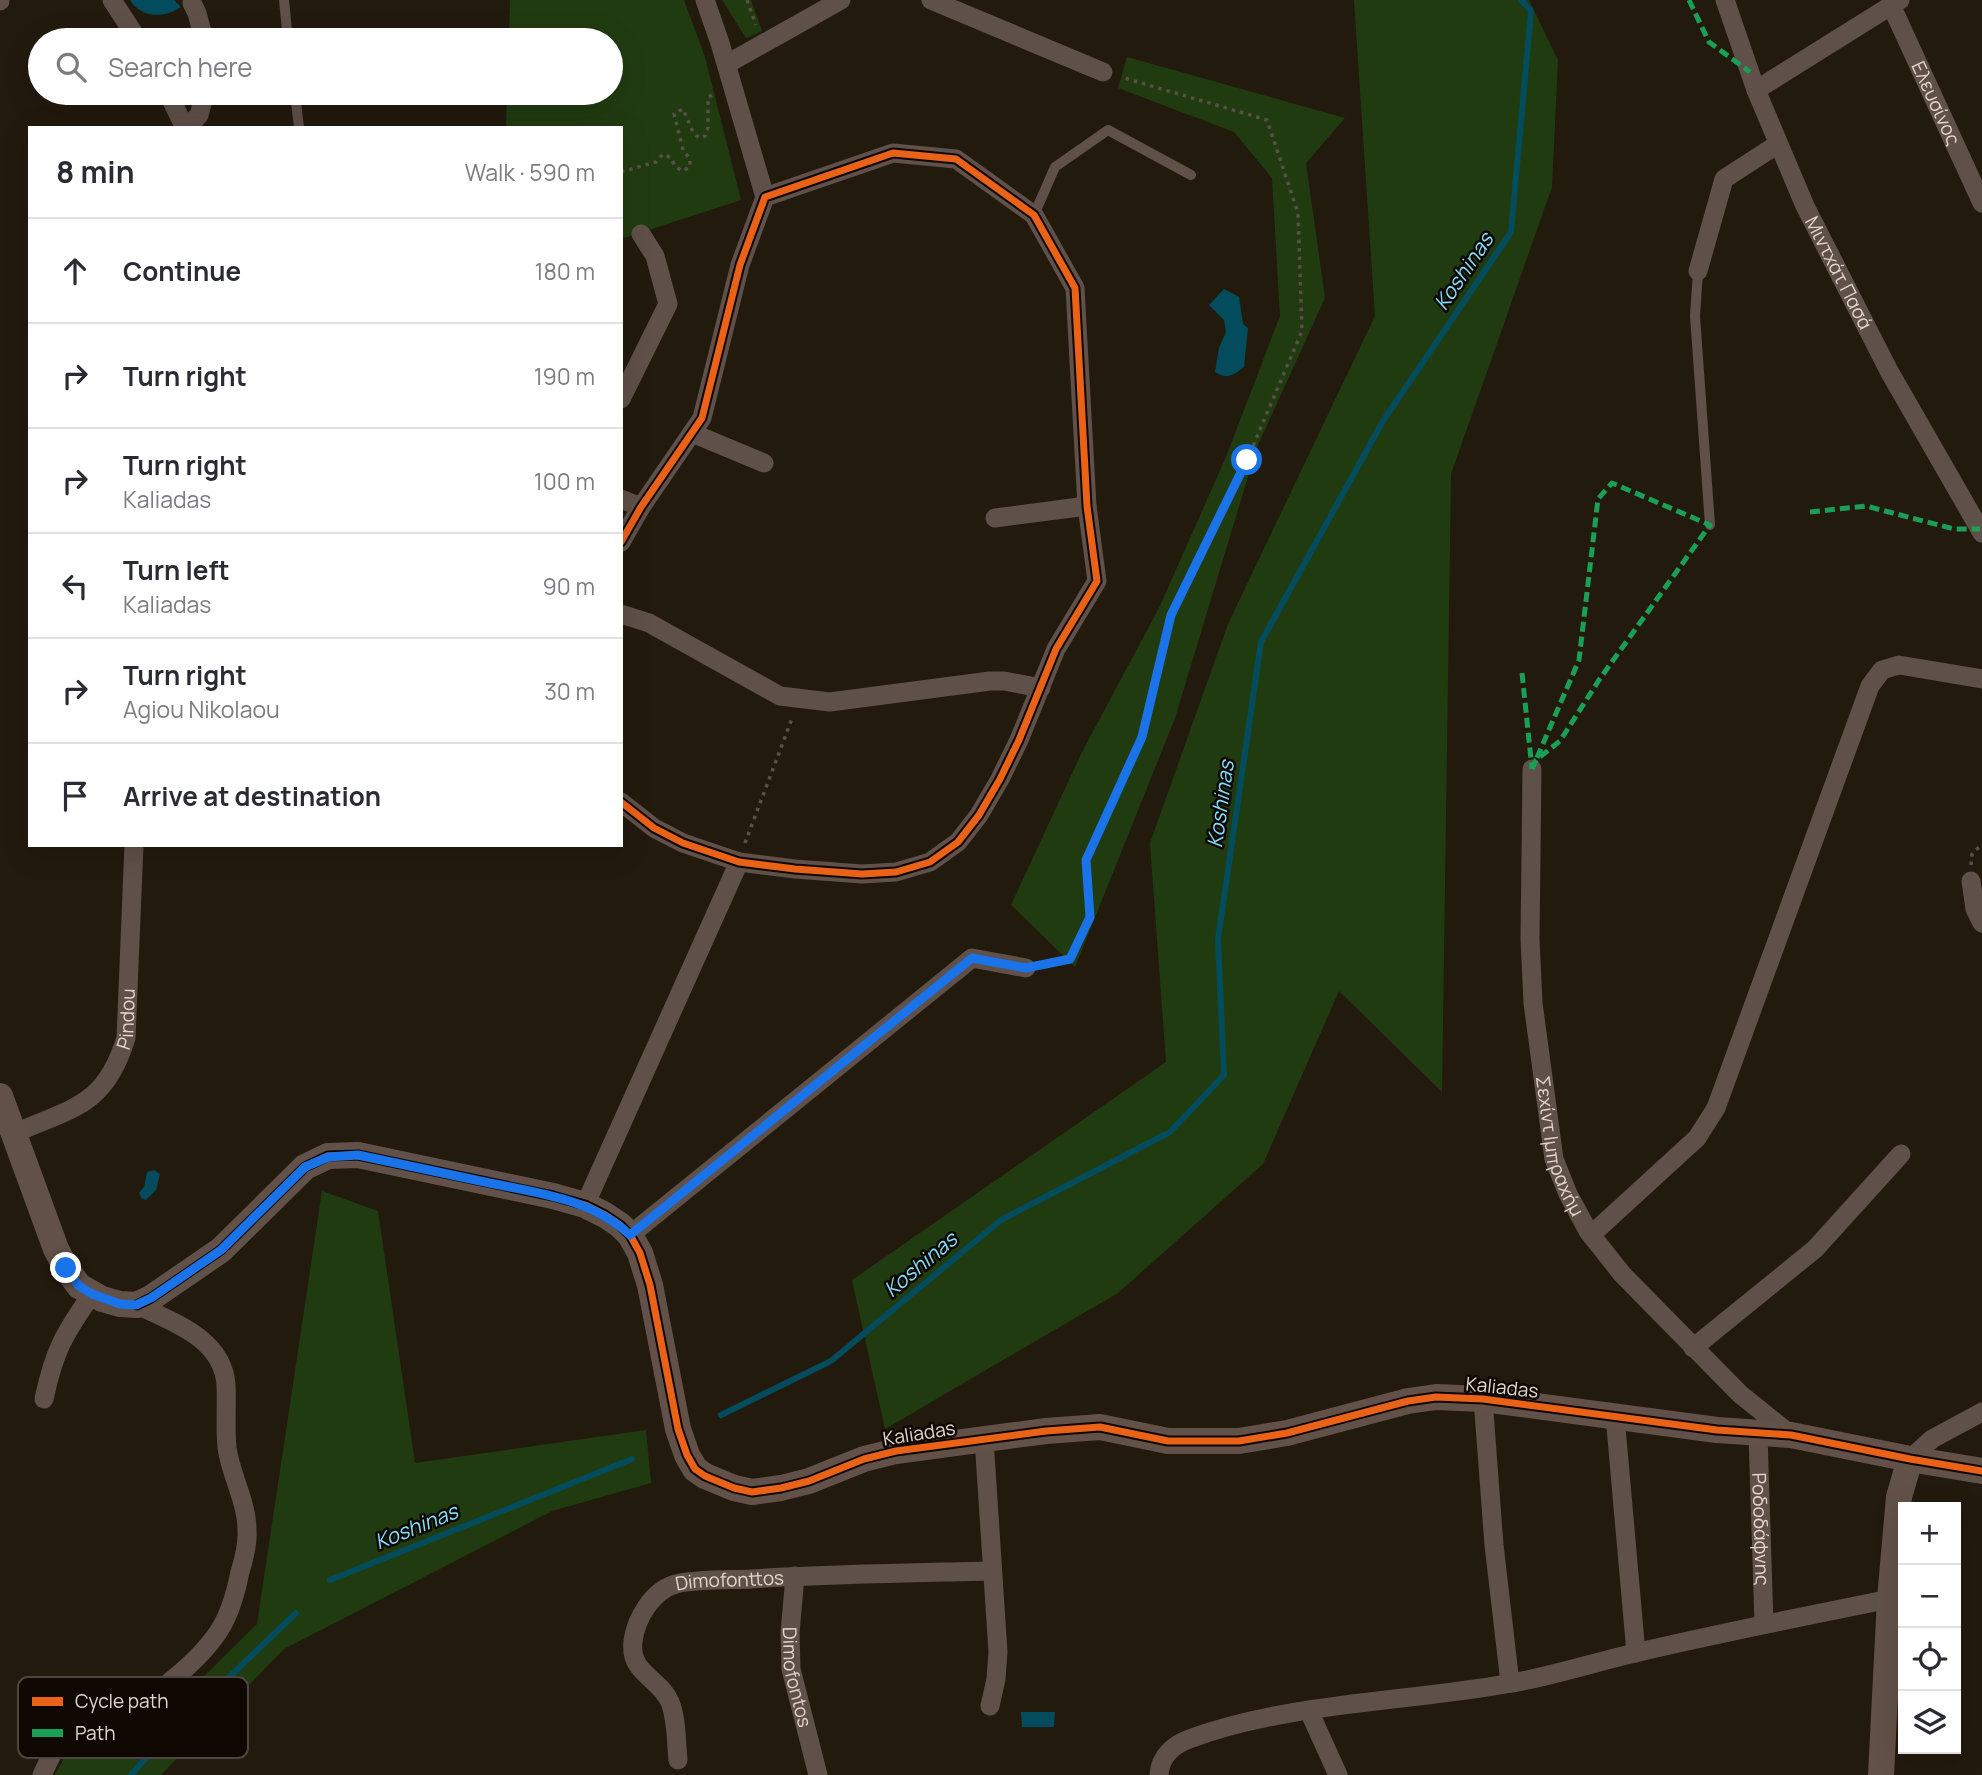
<!DOCTYPE html>
<meta charset="utf-8">
<style>
:root{--surface:#fff;--page:#f2f2f3;--text:#2b2b33;--muted:#7c7c81;--line:#e1e1e2}
body{margin:0;font-family:Manrope,sans-serif;background:var(--page);color:var(--text)}
.controls{position:absolute;right:21px;bottom:21px;display:grid;overflow:hidden;border-radius:0px;box-shadow:0 7px 28px #0002}
.controls button{width:63px;height:63px;display:grid;place-items:center;padding:0;border:0;border-bottom:2px solid var(--line);background:var(--surface);color:var(--text);font:35px sans-serif}
.stop{position:absolute;width:21px;height:21px;margin:-16px;border:5px solid #1a73e8;border-radius:50%;background:#fff}
.stop.end{background:#1a73e8;border-color:#fff;box-shadow:0 2px 7px #0008}
.list{margin:0;padding:0;list-style:none}
h2{display:flex;justify-content:space-between;align-items:center;height:91px;margin:0;padding:0 28px;font-size:30px}
h2 small{font-size:23px;font-weight:400;color:var(--muted)}
.list li{display:grid;grid-template-columns:46px 1fr auto;gap:21px;align-items:center;box-sizing:border-box;height:105px;padding:0 28px;border-top:2px solid var(--line)}
.list b{display:block;font-size:26px;white-space:nowrap}
.list p{margin:0;font-size:23px;white-space:nowrap;color:var(--muted)}
.list em{font-size:23px;font-style:normal;color:var(--muted)}
.icon{flex:none;width:38px;height:38px;fill:none;stroke:currentColor;stroke-width:2;stroke-linecap:round;stroke-linejoin:round}
.map{position:relative;flex:none;width:1982px;height:1775px;overflow:hidden}
.search{position:absolute;background:var(--surface);box-shadow:0 7px 28px #0002;left:28px;top:28px;width:595px;height:77px;display:flex;align-items:center;gap:18px;box-sizing:border-box;padding:0 24px;border-radius:38px;color:var(--muted);font-size:26px}
.panel{position:absolute;background:var(--surface);box-shadow:0 7px 28px #0002;left:28px;top:126px;width:595px;height:721px;border-radius:0px}
.map>svg:first-child{display:block}
.green{fill:#213b11}
.water{fill:#034c5d}
.lines{fill:none;stroke-linecap:round;stroke-linejoin:round}
.stream{stroke:#034c5d;stroke-width:6}
.path{stroke:#594f48;stroke-width:3.5;stroke-dasharray:3.5 5;stroke-linecap:butt}
.lane{stroke:#5f5049;stroke-width:10}
.street{stroke:#5f5049;stroke-width:19}
.secondary{stroke:#625149;stroke-width:26}
.quiet{stroke:#1a9f57;stroke-width:5;stroke-dasharray:10 5;stroke-linecap:butt}
.cycleway-casing{stroke:#0e0702;stroke-width:11}
.cycleway{stroke:#ea6118;stroke-width:7}
.route{stroke:#1a73e8;stroke-width:9}
.labels{text-anchor:middle;dominant-baseline:central;stroke-width:5;stroke-linejoin:round;paint-order:stroke}
.street-label{font-size:19px;fill:#e1d6ca;stroke:#0e0702}
.water-label{font-size:21px;font-style:italic;fill:#81dffe;stroke:#0e0702}
.key{fill:#0e0702;stroke:#4d453e;stroke-width:2}
.key-label{font-size:19px;fill:#e1d6ca}
</style>
<div class="map">
<svg width="1982" height="1775" viewBox="0 0 1982 1775">
<rect width="100%" height="100%" fill="#231a0e"/>
<path class="green" d="M510,0h174l21,57 36,143 -120,39v-111h-115l1,-35h104v-53h-102z
M722,0h29l11,31 -16,7z
M1354,0h175l29,60 -6,127 -101,287 -9,618 -103,-101 -76,173 -145,129 -233,136 -33,-149 314,-218 -16,-219 78,-219 147,-308z
M1127,57l218,61 -39,45 19,135 -68,149 -82,271 -100,249 -64,-62 71,-153 77,-144 67,-151 54,-141 -8,-138 -38,-46 -116,-44z
M322,1191l56,20 37,252 231,-33 5,53 -99,28 -268,138 -123,126h-106l10,-19 74,-16 118,-116z"/>
<path class="water" d="M130,0h44l7,7c-16,11 -39,12 -51,-7z
M1224,289l15,8 4,27 5,4 -4,39c-10,8 -17,13 -29,5l4,-24 7,-16 -2,-12 -15,-15z
M154,1170l6,4 -4,16 -10,10 -5,-2 -2,-5 5,-6 3,-15z
M1021,1712h34l-1,15h-32z"/>
<g class="lines">
<path class="stream" d="M721,1415l110,-54 170,-141 169,-88 54,-57 -6,-136 43,-297 122,-221 128,-189 20,-221 -10,-11
M330,1580l302,-121
M131,1775l23,-26 142,-136"/>
<path class="path" d="M747,0l9,25
M621,172l35,-10 7,-8 8,4 4,8 7,5 8,-4v-8l-7,-9 -9,-36 9,-5 10,23 6,6 6,-2 3,-8v-31l7,-3
M745,843l48,-127
M1971,865l1,-11 10,-10
M1045,964l25,-5 20,-42 -4,-57 56,-123 29,-122 76,-155 55,-129 -4,-118 -31,-93 -146,-43"/>
<path class="lane" d="M284,0l4,40
M295,93l4,35
M1034,215l21,-48 53,-37 83,45
M1698,271l-3,45 15,209"/>
<g class="street">
<path d="M112,0l26,40"/>
<path d="M705,0l15,43 45,154"/>
<path d="M931,0l172,72"/>
<path id="s1" d="M1725,0l31,90 49,116 84,165 93,162"/>
<path d="M0,1v-1"/>
<path d="M192,3l5,10 7,27"/>
<path id="s2" d="M1891,5l91,198"/>
<path d="M727,64l114,-64"/>
<path d="M1756,90l144,-90"/>
<path d="M168,93l17,35"/>
<path d="M187,128l12,-13 6,-22"/>
<path d="M1698,271l26,-92 54,-35"/>
<path d="M621,399l47,-95 -13,-48 -14,-22"/>
<path d="M692,433l72,30"/>
<path d="M621,499l20,8"/>
<path d="M995,518l92,-12"/>
<path d="M621,542l20,-35 61,-89 38,-153 25,-68 128,-44 63,6 78,56 41,73 12,218 10,75 -41,68 -37,91 -19,39 -21,36 -21,27 -28,20 -34,10 -34,2 -67,-5 -56,-7 -56,-19 -29,-15 -33,-26"/>
<path d="M621,614l28,9 131,73 50,6 160,-21h14l37,7"/>
<path id="s3" d="M1532,769l-2,170 3,64 21,156 14,35 20,37 34,43 118,120 51,41"/>
<path d="M1971,881l4,28 7,14"/>
<path id="s4" d="M15,1133c59,-26 90,-27 111,-95l8,-193"/>
<path d="M585,1205l154,-343"/>
<path d="M630,1235l342,-277 54,10"/>
<path d="M1591,1235l106,-97 19,-30 154,-422 12,-16 17,-5 83,14"/>
<path d="M1693,1348l122,-99 86,-95"/>
<path d="M44,1399c10,-48 20,-65 48,-105"/>
<path d="M1483,1399l11,146 16,138"/>
<path d="M1615,1416l21,237"/>
<path id="s5" d="M1758,1435l6,189"/>
<path d="M984,1439l14,213 -2,27 -6,27"/>
<path d="M1910,1459l22,-20 50,-27"/>
<path id="s6" d="M795,1576l-5,57 1,36 27,106"/>
<path d="M1309,1711l29,64"/>
<path id="s7" d="M678,1760c-2,-19 -1,-40 -8,-58 -11,-25 -41,-28 -37,-61 3,-23 20,-51 43,-57 17,-5 55,-4 75,-5 80,-5 160,-6 241,-8"/>
<path d="M42,1775c5,-10 10,-24 18,-32 16,-16 43,-19 62,-29 35,-19 88,-60 104,-96 7,-15 11,-31 14,-46 4,-13 8,-28 7,-42 0,-28 -16,-54 -20,-82 -2,-21 0,-42 -1,-63 -3,-47 -54,-63 -89,-80"/>
<path d="M1159,1775c1,-19 15,-31 33,-37 96,-35 212,-36 314,-54 43,-7 86,-21 129,-31 85,-20 170,-37 255,-54"/>
</g>
<path class="secondary" d="M0,1096l56,153 10,19 13,18 23,13 18,5 17,1 14,-7 70,-48 84,-83 23,-11 30,-1 195,41 32,9 20,10 15,10 10,10 10,18 10,32 28,144 9,26 8,14 10,7 29,12 18,4 29,-4 28,-7 55,-22 32,-8 150,-20 54,-4 68,14h71l48,-8 121,-32 28,-4 47,2 234,31 74,5 119,24 72,12
M1881,1775l9,-176 9,-102 11,-38"/>
<path class="quiet" d="M1689,0l20,42 41,30
M1810,512l56,-6 88,23h26
M1522,673l10,96
M1532,769l4,-9 24,-19 39,-61 111,-155 -98,-42 -14,16 -19,161 -43,100"/>
<defs>
<path id="cycleway" d="M621,542l20,-35 61,-89 38,-153 25,-68 128,-44 63,6 78,56 41,73 12,218 10,75 -41,68 -37,91 -19,39 -21,36 -21,27 -28,20 -34,10 -34,2 -67,-5 -56,-7 -56,-19 -29,-15 -33,-26
M137,1305l14,-7 70,-48 84,-83 23,-11 30,-1 195,41 32,9 20,10 15,10 10,10 10,18 10,32 28,144 9,26 8,14 10,7 29,12 18,4 29,-4 28,-7 55,-22 32,-8 150,-20 54,-4 68,14h71l48,-8 121,-32 28,-4 47,2 234,31 74,5 119,24 72,12"/>
</defs>
<use href="#cycleway" class="cycleway-casing"/>
<use href="#cycleway" class="cycleway"/>
</g>
<g class="lines">
<path class="route" d="M66,1268l13,18 13,8 28,10 16,1 15,-7 70,-48 84,-83 23,-10 30,-2c43,9 85,18 127,27 52,11 105,16 145,53l342,-277 54,10 44,-9 20,-42 -4,-57 56,-123 29,-122 76,-155"/>
</g>
<g class="labels">
<g class="street-label">
<text stroke="none"><textPath href="#s2" startOffset="108">Ελευσίνος</textPath></text>
<text stroke="none"><textPath href="#s1" startOffset="296">Μιντχάτ Πασά</textPath></text>
<text stroke="none"><textPath href="#s4" startOffset="173">Pindou</textPath></text>
<text stroke="none"><textPath href="#s3" startOffset="380">Σεχίντ Ιμπραχήμ</textPath></text>
<text transform="translate(1502 1387) rotate(6)">Kaliadas</text>
<text transform="translate(919 1433) rotate(-9)">Kaliadas</text>
<text stroke="none"><textPath href="#s5" startOffset="94">Ροδοδάφνης</textPath></text>
<text stroke="none"><textPath href="#s7" startOffset="262">Dimofonttos</textPath></text>
<text stroke="none"><textPath href="#s6" startOffset="102">Dimofontos</textPath></text>
</g>
<g class="water-label">
<text transform="translate(1463 271) rotate(-56)">Koshinas</text>
<text transform="translate(1220 804) rotate(-82)">Koshinas</text>
<text transform="translate(920 1264) rotate(-40)">Koshinas</text>
<text transform="translate(416 1526) rotate(-22)">Koshinas</text>
</g>
</g>
<rect x="18" y="1677" width="230" height="81" rx="10" class="key"/>
<rect x="32" y="1697" width="31" height="9" fill="#ea6118"/>
<rect x="32" y="1729" width="31" height="8" fill="#1a9f57"/>
<g class="key-label">
<text x="75" y="1708">Cycle path</text>
<text x="75" y="1740">Path</text>
</g>
</svg>
<div class="controls">
<button>+</button>
<button>−</button>
<button><svg class="icon" aria-label="locate" viewBox="0 0 24 24"><circle cx="12" cy="12" r="6"/><path d="M12 2v4M12 18v4M2 12h4M18 12h4"/></svg></button>
<button><svg class="icon" aria-label="layers" viewBox="0 0 24 24"><path d="M12 4l9 5-9 5-9-5zM3 14l9 5 9-5"/></svg></button>
</div>
<div class="stop" style="left:1247px;top:460px"></div>
<div class="stop end" style="left:66px;top:1268px"></div>
<div class="search"><svg class="icon" aria-label="search" viewBox="0 0 24 24"><circle cx="10" cy="10" r="6"/><path d="M15 15l6 6"/></svg>Search here</div>
<section class="panel">
<h2>8 min<small>Walk · 590 m</small></h2>
<ul class="list">
<li><svg class="icon" aria-label="ahead" viewBox="0 0 24 24"><path d="M12 20V5M6 11l6-6 6 6"/></svg><div><b>Continue</b></div><em>180 m</em></li>
<li><svg class="icon" aria-label="right" viewBox="0 0 24 24"><path d="M7 20v-9h11M14 6l5 5-5 5"/></svg><div><b>Turn right</b></div><em>190 m</em></li>
<li><svg class="icon" aria-label="right" viewBox="0 0 24 24"><path d="M7 20v-9h11M14 6l5 5-5 5"/></svg><div><b>Turn right</b><p>Kaliadas</p></div><em>100 m</em></li>
<li><svg class="icon" aria-label="left" viewBox="0 0 24 24"><path d="M17 20v-9H6M10 6l-5 5 5 5"/></svg><div><b>Turn left</b><p>Kaliadas</p></div><em>90 m</em></li>
<li><svg class="icon" aria-label="right" viewBox="0 0 24 24"><path d="M7 20v-9h11M14 6l5 5-5 5"/></svg><div><b>Turn right</b><p>Agiou Nikolaou</p></div><em>30 m</em></li>
<li><svg class="icon" aria-label="arrive" viewBox="0 0 24 24"><path d="M6 21V4h12l-3 4 3 4H6"/></svg><div><b>Arrive at destination</b></div></li>
</ul>
</section>
</div>
